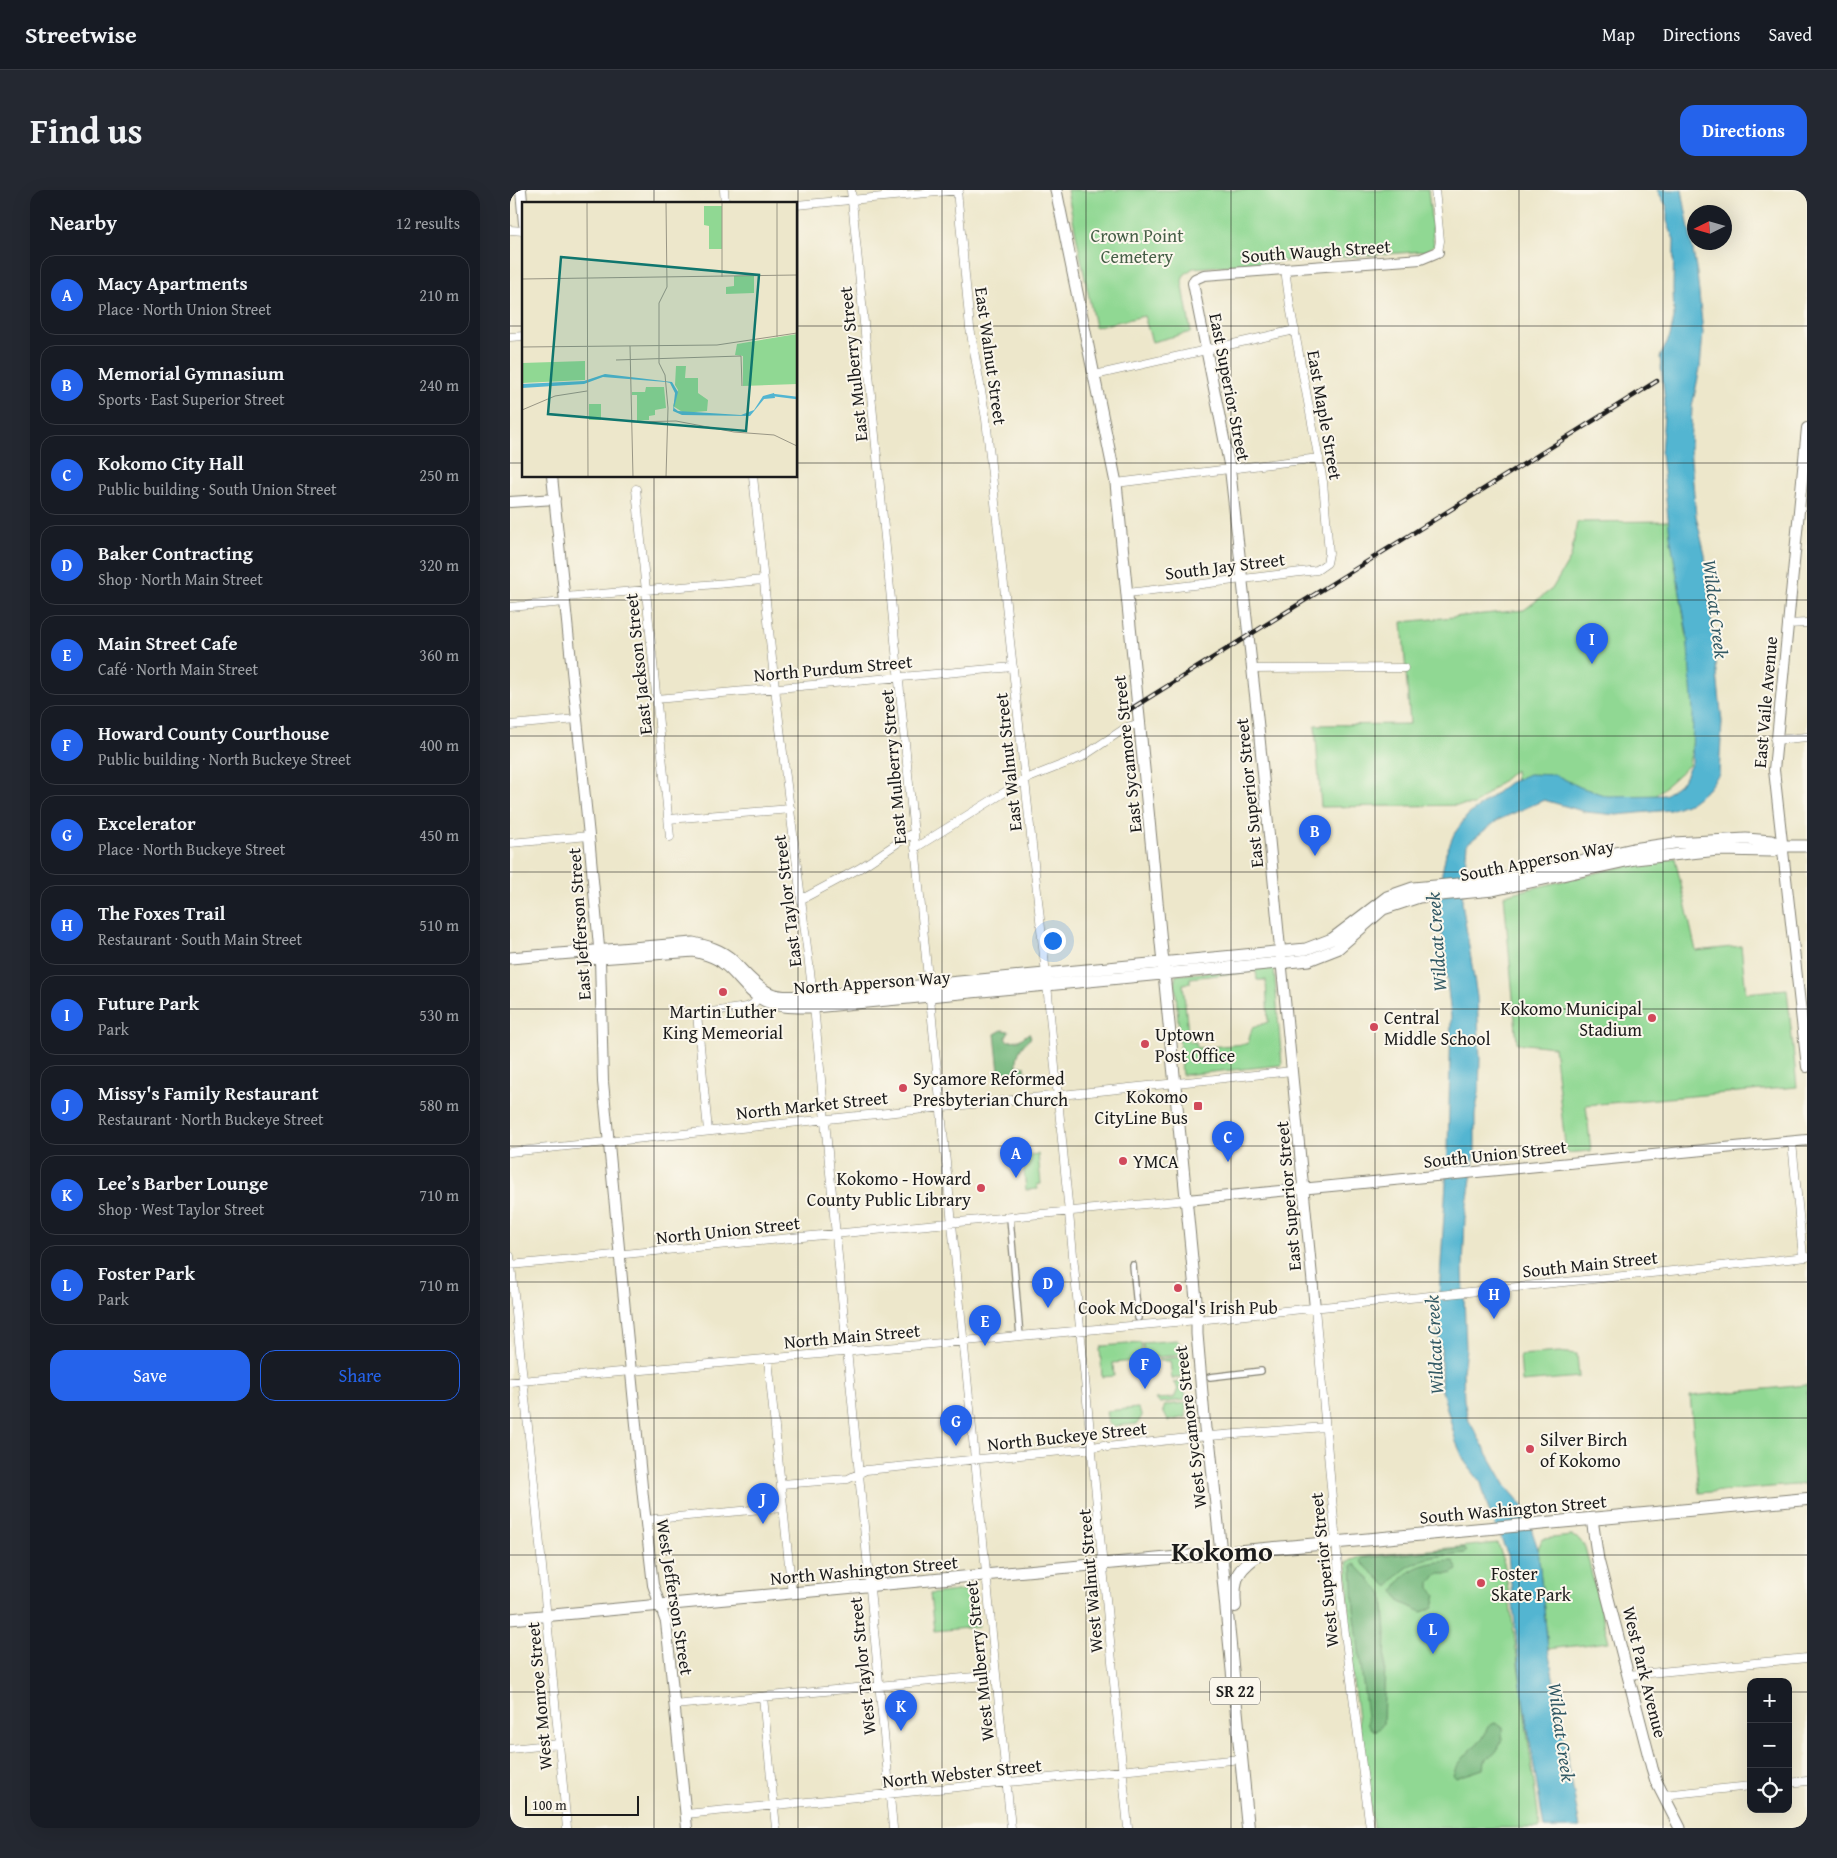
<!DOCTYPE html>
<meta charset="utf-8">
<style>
:root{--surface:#171b24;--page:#242831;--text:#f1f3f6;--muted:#9ea1a6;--line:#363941;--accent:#2563eb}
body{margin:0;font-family:"Gentium Book Plus",serif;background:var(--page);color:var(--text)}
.controls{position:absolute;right:15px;bottom:15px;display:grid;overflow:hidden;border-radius:10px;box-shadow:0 5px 20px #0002}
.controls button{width:45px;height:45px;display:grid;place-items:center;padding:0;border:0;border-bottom:1px solid var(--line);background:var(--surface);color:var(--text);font:25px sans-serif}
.compass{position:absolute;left:1177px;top:15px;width:45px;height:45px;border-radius:50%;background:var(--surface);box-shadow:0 5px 20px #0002;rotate:265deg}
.scale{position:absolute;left:15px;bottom:12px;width:114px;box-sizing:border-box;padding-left:5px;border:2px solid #1c1c1c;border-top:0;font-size:14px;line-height:18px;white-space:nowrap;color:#1c1c1c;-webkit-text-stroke:4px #fbf7ec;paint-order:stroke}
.you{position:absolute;left:542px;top:750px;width:18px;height:18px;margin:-12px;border:4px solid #fff;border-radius:50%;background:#1a73e8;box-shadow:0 0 0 8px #1a73e833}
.badge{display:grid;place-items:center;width:32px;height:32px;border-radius:50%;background:var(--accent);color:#fff;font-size:16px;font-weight:700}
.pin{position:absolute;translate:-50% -41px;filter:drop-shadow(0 1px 2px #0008)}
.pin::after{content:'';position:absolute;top:26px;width:18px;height:15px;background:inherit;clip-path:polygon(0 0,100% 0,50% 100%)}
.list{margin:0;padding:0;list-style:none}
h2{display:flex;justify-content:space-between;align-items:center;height:65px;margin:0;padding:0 20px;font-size:21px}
h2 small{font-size:16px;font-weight:400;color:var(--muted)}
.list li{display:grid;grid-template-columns:32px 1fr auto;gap:15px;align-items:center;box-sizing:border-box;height:80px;margin:0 10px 10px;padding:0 10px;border:1px solid var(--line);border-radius:15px}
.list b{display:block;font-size:19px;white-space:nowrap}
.list p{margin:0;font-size:16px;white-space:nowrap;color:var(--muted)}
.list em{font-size:16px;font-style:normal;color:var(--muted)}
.actions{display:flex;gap:10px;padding:15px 20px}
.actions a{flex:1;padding:11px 0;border:1px solid var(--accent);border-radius:15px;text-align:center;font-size:18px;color:var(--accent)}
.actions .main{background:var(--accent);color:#fff}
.icon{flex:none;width:28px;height:28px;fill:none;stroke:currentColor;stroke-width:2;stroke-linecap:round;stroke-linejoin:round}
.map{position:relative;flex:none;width:1297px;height:1638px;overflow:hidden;border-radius:15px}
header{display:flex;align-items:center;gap:30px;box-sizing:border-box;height:70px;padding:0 25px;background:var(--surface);border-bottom:1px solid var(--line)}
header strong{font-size:24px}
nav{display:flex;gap:28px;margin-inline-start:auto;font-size:18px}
.intro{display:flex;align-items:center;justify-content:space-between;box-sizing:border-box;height:120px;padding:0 30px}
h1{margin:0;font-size:35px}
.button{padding:12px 22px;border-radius:15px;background:var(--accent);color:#fff;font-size:18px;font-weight:700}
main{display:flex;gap:30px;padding:0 30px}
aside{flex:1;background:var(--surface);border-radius:15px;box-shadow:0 5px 20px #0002}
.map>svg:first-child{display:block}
.green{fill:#90d893;stroke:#567a58;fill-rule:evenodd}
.forest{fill:#74b87d;stroke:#486a4c}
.water{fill:#52b5d1;stroke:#376876}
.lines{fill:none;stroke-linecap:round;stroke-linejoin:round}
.pedestrian-casing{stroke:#848274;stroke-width:8}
.minor-casing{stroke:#848274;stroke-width:9}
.tertiary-casing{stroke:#848274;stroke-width:12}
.secondary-casing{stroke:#848274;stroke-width:13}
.primary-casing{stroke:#848274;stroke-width:14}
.pedestrian{stroke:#fff;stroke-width:5.5}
.minor{stroke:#fff;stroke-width:8}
.tertiary{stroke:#fff;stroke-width:10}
.secondary{stroke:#fff;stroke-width:11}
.primary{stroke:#fff;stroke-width:12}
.rail-casing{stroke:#1c1c1c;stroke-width:4.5}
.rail{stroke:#fbf7ec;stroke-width:2.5;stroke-dasharray:8;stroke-linecap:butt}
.grid{fill:none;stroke:#1c1c1c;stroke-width:1;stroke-opacity:0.55}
.poi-dot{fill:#d1495b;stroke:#fbf7ec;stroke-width:2}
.labels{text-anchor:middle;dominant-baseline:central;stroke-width:4;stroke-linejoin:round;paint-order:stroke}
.shield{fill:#fbf7ec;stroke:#5f5e5a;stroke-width:1}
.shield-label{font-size:16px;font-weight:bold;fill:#1c1c1c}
.park-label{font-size:18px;fill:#455e46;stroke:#fbf7ec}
.street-label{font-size:18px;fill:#1c1c1c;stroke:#fbf7ec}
.poi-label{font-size:18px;fill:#1c1c1c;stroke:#fbf7ec;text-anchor:start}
.water-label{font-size:19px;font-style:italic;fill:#325964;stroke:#fbf7ec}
.town-label{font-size:28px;font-weight:bold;fill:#1c1c1c;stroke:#fbf7ec}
.inset-river{fill:none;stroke:#52b5d1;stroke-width:2.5}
.inset-road{fill:none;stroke:#999685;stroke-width:1}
.view{fill:#0f766e;fill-opacity:0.15;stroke:#0f766e;stroke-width:2.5}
.inset-edge{fill:none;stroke:#1c1c1c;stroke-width:2.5}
</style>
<header>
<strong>Streetwise</strong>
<nav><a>Map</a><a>Directions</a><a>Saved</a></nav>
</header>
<div class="intro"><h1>Find us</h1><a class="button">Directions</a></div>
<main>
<aside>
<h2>Nearby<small>12 results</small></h2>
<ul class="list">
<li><span class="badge">A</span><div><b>Macy Apartments</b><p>Place · North Union Street</p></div><em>210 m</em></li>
<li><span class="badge">B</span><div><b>Memorial Gymnasium</b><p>Sports · East Superior Street</p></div><em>240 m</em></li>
<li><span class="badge">C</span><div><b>Kokomo City Hall</b><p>Public building · South Union Street</p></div><em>250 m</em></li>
<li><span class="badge">D</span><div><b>Baker Contracting</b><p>Shop · North Main Street</p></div><em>320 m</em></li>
<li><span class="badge">E</span><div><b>Main Street Cafe</b><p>Café · North Main Street</p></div><em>360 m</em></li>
<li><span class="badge">F</span><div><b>Howard County Courthouse</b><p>Public building · North Buckeye Street</p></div><em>400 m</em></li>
<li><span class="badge">G</span><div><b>Excelerator</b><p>Place · North Buckeye Street</p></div><em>450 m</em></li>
<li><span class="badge">H</span><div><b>The Foxes Trail</b><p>Restaurant · South Main Street</p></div><em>510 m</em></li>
<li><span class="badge">I</span><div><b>Future Park</b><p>Park</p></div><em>530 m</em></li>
<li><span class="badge">J</span><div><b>Missy's Family Restaurant</b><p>Restaurant · North Buckeye Street</p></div><em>580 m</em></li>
<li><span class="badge">K</span><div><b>Lee’s Barber Lounge</b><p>Shop · West Taylor Street</p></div><em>710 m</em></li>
<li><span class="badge">L</span><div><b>Foster Park</b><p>Park</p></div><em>710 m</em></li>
</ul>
<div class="actions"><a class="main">Save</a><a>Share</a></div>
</aside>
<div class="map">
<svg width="1297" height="1638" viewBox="0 0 1297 1638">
<rect width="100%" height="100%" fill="#fbf7ec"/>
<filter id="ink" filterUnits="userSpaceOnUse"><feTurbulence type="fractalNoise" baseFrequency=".02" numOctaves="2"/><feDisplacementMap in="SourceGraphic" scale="10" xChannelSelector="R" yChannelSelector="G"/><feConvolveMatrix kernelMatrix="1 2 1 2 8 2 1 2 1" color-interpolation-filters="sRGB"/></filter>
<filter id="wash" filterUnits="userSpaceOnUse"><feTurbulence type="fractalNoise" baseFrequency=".0096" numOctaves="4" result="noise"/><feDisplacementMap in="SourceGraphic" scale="20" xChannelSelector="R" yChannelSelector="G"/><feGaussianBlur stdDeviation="1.12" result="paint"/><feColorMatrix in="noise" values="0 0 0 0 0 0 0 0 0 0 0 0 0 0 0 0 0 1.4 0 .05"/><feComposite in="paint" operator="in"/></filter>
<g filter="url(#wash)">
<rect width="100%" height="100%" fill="#ede7cb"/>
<path class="green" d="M557,0h361l6,55 -7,6 -234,17 -9,7 -2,6 9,51 -39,10 -8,-26 -49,11z
M1159,331l29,188 -9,56 -42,38 -130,-13 -2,-20 -41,35 -153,2 -6,-82 95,-1 -8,-102 122,-12 28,-21 19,-32 6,-35z
M1165,668l21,93 45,-5 5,47 41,-4 10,98 -211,18 5,46 -25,2 -12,-106 -37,-4 -13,-148 138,-33z
M764,777l8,98 -100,10 -7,-96 1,-4zM746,781l1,9h9l2,42 -16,6 -4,15 -3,1 -48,4 -1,-6h-7l-6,-58 7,-1v-5z
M528,964l3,30 -4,1 1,4 -12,1 -3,-28h-2l-1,-6z
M667,1150l4,4 1,11 -38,3 -1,-15z
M631,1153l2,17 -30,3 1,13 -12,1 -2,-28 2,-3z
M1049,1162l18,2 2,23 -57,5 -2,-27z
M672,1167l2,19 -12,3 -2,-18h-11v-2z
M671,1191l3,1 2,18 -27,3 -3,-4 18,-1 4,-9 -5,-7z
M1297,1195v99l-108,9 -9,-97z
M676,1213v14l-18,4 -5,-10 2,-6z
M628,1218l4,8 -5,8 -24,2 -5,-3 -2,-12z
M1062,1346l7,3 6,8 24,95 -61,7 -10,-100 4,-10z
M988,1353l7,24 35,261h-167l-29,-213 5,-2 -2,-51 13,-5z
M464,1399l4,38 -44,4 -4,-37z"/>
<path class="forest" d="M492,840l7,1 -4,7 3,3 11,-1 10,-7 2,5c-10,7 -15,17 -14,28h8v9l-10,1 -2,-3 -14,-1 -4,-38z
M954,1358l3,3 -2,2c-34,4 -55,4 -77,34l-26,-24 -1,-3 2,-2z
M943,1371l5,9 -8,4h-13l-7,9v5l6,6 -3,14 -11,4 -22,-10 -6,-11c12,-25 33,-29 59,-30z
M845,1374l28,30 3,39 -3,91 -6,7 -6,-2 -3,-4 -14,-116 -2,-44z
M985,1533l7,4c2,15 -4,27 -18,34l-1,8 -27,9 -3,-3c4,-14 21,-27 30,-38 5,-6 2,-12 12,-14z"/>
<path class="water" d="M1147,0h25l15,83 6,60 -3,35 -8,39 -2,42 6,67 9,39 17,167 -3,52 -11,15 -17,13 -21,8 -53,5 -31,-3 -42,-12 -46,20 -31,24 -5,58 15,95 3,62 -1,34 -4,21v39l-10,65 -2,50 3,81 -3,22 1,29 4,19 38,67 18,21 14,42 10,100 32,179h-36l-22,-135 -14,-138 -20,-47 -7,-25 -16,-21 -9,-20 -15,-55v-38l-4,-22 11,-177 3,-133 -12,-110 2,-29 5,-25 8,-19 13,-18 42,-33 20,-9 27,1 24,12 27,9 58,-1 18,-14 9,-19 1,-50 -6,-79 -17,-97 -9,-83 4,-50 -5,-46 10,-21 4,-18 -1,-29 1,-49 -7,-19v-14z"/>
</g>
<g filter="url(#ink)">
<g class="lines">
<defs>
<path id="pedestrian" d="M500,1028l10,118
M623,1075l5,53
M700,1187l51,-6"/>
<path id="minor" d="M214,0l1,14
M341,0l160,1638
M447,0l13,138 16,91 61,565 81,844
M925,0l5,51 -2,11
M286,15l163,-15
M0,40l14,1
M0,147l14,-1
M585,185l200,-45
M243,286l22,212 38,308 80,832
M606,293l203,-25
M126,299l34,348
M618,403l189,-23 10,-7 2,-10 -6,-71 -33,-176 -5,-37
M55,407l198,-17
M0,417l55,-5
M1277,434l20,-1
M742,479l152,-1
M146,509l357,-32
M0,535l67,-6
M1265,550l32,-3
M159,629l122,-10
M0,653l79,-7
M405,658l111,-69 56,-22 45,-30 14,-4
M292,709l58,-31 54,-36
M198,941l-11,-117 50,-7 6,-3 8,-10
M1282,952l11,115
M0,962l782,-81
M0,1066l25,237 32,335
M0,1075l677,-65
M805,1118l27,302 28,218
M258,1169l24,235
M0,1192l687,-62 610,-63
M271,1294l67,-5 18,-9 217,-21 21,-4 3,2 90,-10 128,-10
M135,1330l138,-13
M1118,1485l179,-17
M253,1507l13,131
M164,1515l322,-30
M0,1559l49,-5
M1278,1593l19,-2
M1153,1605l88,-9
M176,1624l555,-55"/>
<path id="tertiary" d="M11,0l3,34
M1297,238l-33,342 33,297
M42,286l37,360 11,122 3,124 40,415 10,88 13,37 21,206
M0,312l45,-3
M677,1010l620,-60
M805,1118l-57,-586 -28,-253 -37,-186 2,-4 9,-4 217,-16 17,-7"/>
<path id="secondary" d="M0,768l183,-15c14,3 29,7 39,17 11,11 21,24 35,32 12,7 32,4 46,4l493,-47 26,-10 55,-42 26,-9 79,-7 141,-32 41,-6 72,-4 26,2 11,5h24
M76,769l108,-8c10,3 21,5 29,12 14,10 22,26 37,35 16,10 36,9 54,9l495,-47 28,-11 46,-40 36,-12 74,-7 142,-31 83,-9 55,1 10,-5
M1082,1329l6,41 54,208 4,13 24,47
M0,1429l711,-66 -11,-106 -5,-18 -8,-95v-24l-81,-827 -60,-293"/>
<path id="primary" d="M725,1416c-3,-32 4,-37 28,-55
M738,1638l-27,-275 586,-54"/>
</defs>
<use href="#pedestrian" class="pedestrian-casing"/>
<use href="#minor" class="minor-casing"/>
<use href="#tertiary" class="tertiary-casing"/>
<use href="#secondary" class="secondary-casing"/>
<use href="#primary" class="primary-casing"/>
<use href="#pedestrian" class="pedestrian"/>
<use href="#minor" class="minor"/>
<use href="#tertiary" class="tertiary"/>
<use href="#secondary" class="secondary"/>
<use href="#primary" class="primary"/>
<defs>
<path id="rail" d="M611,525l536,-334"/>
</defs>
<use href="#rail" class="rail-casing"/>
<use href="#rail" class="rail"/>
</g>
</g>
<path class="grid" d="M144,0v14M288,0v1638M432,0v1638M576,0v1638M721,0v1638M865,0v1638M1009,0v1638M1153,0v1638M0,136h14M286,136h1011M0,273h14M286,273h1011M144,286v1352M0,410h1297M0,546h1297M0,682h1297M0,819h1297M0,956h1297M0,1092h1297M0,1228h1297M0,1365h1297M0,1502h1241M1278,1502h19"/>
<g class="poi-dot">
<circle cx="213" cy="802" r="5"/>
<circle cx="1142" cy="828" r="5"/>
<circle cx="864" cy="837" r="5"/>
<circle cx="635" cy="854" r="5"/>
<circle cx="393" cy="898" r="5"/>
<rect x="683" y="911" width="10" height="10" rx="2.5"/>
<circle cx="613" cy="971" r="5"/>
<circle cx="471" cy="998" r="5"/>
<circle cx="668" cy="1098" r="5"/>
<circle cx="1020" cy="1259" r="5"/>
<circle cx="971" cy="1393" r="5"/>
</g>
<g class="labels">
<rect class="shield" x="700" y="1487.5" width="50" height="27" rx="4"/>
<g class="shield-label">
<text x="725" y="1501">SR 22</text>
</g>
<g class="park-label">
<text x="627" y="45">Crown Point<tspan x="627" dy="21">Cemetery</tspan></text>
</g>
<g class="street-label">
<text transform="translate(806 61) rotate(-4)">South Waugh Street</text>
<text transform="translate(481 166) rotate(82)">East Walnut Street</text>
<text transform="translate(343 174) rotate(-96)">East Mulberry Street</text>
<text transform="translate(720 197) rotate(79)">East Superior Street</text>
<text transform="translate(815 225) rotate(80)">East Maple Street</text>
<text transform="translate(715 376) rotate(-7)">South Jay Street</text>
<text transform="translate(128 474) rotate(-96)">East Jackson Street</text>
<text transform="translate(323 478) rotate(-5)">North Purdum Street</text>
<text transform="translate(1255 512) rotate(-85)">East Vaile Avenue</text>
<text transform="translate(617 564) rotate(-96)">East Sycamore Street</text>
<text transform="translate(498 572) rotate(-96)">East Walnut Street</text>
<text transform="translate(383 577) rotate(-95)">East Mulberry Street</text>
<text transform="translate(739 603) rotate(-96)">East Superior Street</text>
<text transform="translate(1027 670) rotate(-11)">South Apperson Way</text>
<text transform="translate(277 711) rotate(-97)">East Taylor Street</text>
<text transform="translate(69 734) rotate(-94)">East Jefferson Street</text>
<text transform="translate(362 792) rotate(-4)">North Apperson Way</text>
<text transform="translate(302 915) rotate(-6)">North Market Street</text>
<text transform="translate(985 964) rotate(-6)">South Union Street</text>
<text transform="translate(778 1006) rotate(-95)">East Superior Street</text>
<text transform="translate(218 1040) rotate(-6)">North Union Street</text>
<text transform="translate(1080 1074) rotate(-6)">South Main Street</text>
<text transform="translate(342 1146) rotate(-5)">North Main Street</text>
<text transform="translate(680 1237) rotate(-97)">West Sycamore Street</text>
<text transform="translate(557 1246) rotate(-6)">North Buckeye Street</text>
<text transform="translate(1003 1319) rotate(-5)">South Washington Street</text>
<text transform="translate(354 1380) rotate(-5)">North Washington Street</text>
<text transform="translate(814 1380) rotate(-96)">West Superior Street</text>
<text transform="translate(580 1391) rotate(-95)">West Walnut Street</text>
<text transform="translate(165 1407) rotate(81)">West Jefferson Street</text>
<text transform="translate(469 1471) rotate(-96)">West Mulberry Street</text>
<text transform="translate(352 1476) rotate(-96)">West Taylor Street</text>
<text transform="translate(1135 1482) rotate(76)">West Park Avenue</text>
<text transform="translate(29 1506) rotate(-95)">West Monroe Street</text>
<text transform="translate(452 1583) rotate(-6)">North Webster Street</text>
</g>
<g class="poi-label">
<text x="1132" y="818" text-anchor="end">Kokomo Municipal<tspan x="1132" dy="21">Stadium</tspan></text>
<text x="213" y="821" text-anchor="middle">Martin Luther<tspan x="213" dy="21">King Memeorial</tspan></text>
<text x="874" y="827">Central<tspan x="874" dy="21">Middle School</tspan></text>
<text x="645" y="844">Uptown<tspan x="645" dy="21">Post Office</tspan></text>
<text x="403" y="888">Sycamore Reformed<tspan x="403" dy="21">Presbyterian Church</tspan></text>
<text x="678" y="906" text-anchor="end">Kokomo<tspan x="678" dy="21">CityLine Bus</tspan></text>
<text x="623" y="971">YMCA</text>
<text x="461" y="988" text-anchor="end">Kokomo - Howard<tspan x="461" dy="21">County Public Library</tspan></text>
<text x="668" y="1117" text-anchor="middle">Cook McDoogal's Irish Pub</text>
<text x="1030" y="1249">Silver Birch<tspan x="1030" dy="21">of Kokomo</tspan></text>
<text x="981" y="1383">Foster<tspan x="981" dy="21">Skate Park</tspan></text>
</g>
<g class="water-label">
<text transform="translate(1206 419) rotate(83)">Wildcat Creek</text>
<text transform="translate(926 752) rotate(-94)">Wildcat Creek</text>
<text transform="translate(924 1155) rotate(-93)">Wildcat Creek</text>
<text transform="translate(1052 1542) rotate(82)">Wildcat Creek</text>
</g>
<g class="town-label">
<text x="712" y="1360">Kokomo</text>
</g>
</g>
<g transform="translate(12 12)">
<rect width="275" height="275" fill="#ede7cb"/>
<path d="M182,4h18v43h-13v-23l-5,-1zM212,74h20v17l-28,1v-7l8,-1zM275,132v50l-54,2v-30l-8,-1 2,-11zM63,159v19l-63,3v-20zM154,164h10l-1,12h13v15l10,7 -1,11 -23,2 -11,-7 5,-16 -3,-5zM124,185h18l2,21 -11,2v5l-6,1v4l-12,1v-26h-5v-3h13zM67,202h12v16h-12z" fill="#90d893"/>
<path d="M83,172l67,8 6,10 -4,16 4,3 63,4 13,-5 9,-14 11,-3 1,5 -11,1 -14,17 -68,-1 -9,-4 2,-18 -5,-10 -4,-1 -63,-5 -19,7 -62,4v-4l62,-3z" fill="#52b5d1"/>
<path class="inset-river" d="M251,193l24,3"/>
<path class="inset-road" d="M65,0l1,275M200,75v-75M0,77l275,-4M255,135v-135M108,144l3,131M0,145l195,-2 80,-12M94,158l125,-4 1,30M0,208l33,-14 32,-5M109,220l45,-1 58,11 40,3 23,11M144,275l2,-69 -3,-33 -6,-12v-60l8,-16 -1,-85"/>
<path class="view" d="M39,55l198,18 -13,156 -198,-17z"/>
<rect width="275" height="275" class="inset-edge"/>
</g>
</svg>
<div class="controls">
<button>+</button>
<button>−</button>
<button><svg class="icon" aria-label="locate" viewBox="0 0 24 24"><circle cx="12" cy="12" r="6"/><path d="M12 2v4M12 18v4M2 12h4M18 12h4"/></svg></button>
</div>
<svg class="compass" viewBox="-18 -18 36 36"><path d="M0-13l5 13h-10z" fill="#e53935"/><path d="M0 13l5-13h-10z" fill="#9ea1a6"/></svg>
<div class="scale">100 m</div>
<div class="you"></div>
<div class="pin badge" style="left:506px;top:988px">A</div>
<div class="pin badge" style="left:805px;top:666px">B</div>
<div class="pin badge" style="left:718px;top:972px">C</div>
<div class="pin badge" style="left:538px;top:1118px">D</div>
<div class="pin badge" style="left:475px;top:1156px">E</div>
<div class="pin badge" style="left:635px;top:1199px">F</div>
<div class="pin badge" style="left:446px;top:1256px">G</div>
<div class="pin badge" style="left:984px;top:1129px">H</div>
<div class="pin badge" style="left:1082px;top:474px">I</div>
<div class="pin badge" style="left:253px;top:1334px">J</div>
<div class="pin badge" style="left:391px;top:1541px">K</div>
<div class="pin badge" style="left:923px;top:1464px">L</div>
</div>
</main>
